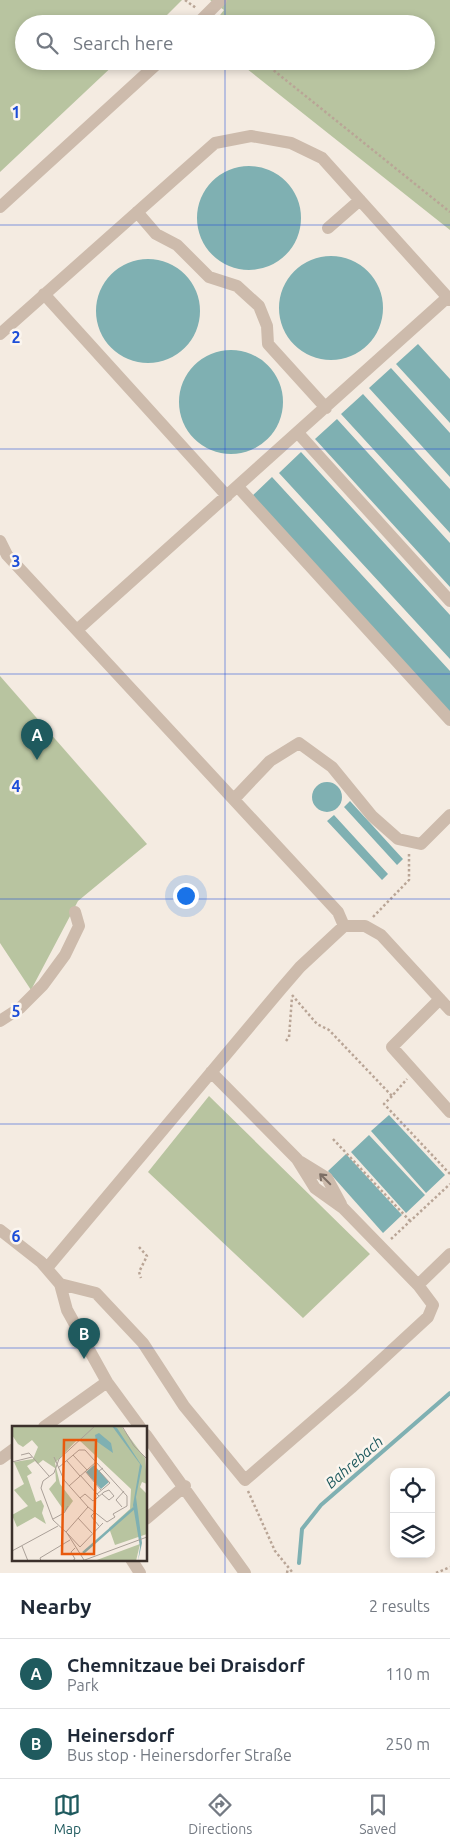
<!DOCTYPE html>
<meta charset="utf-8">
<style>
:root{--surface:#fff;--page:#f2f2f3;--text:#1f2937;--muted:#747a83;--line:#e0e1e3;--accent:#1f5a5e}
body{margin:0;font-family:Ubuntu,sans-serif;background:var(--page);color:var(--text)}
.controls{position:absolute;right:15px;bottom:15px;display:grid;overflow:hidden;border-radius:10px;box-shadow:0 2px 8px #0003}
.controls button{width:45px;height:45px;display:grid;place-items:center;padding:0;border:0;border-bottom:1px solid var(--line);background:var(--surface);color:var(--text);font:25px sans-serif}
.you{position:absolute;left:185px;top:895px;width:18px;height:18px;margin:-12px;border:4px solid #fff;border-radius:50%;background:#1a73e8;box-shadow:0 0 0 8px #1a73e833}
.badge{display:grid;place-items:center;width:32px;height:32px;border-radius:50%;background:var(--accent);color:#fff;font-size:16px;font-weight:700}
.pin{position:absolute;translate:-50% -41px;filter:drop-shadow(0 1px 2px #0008)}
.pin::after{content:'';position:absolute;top:26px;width:18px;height:15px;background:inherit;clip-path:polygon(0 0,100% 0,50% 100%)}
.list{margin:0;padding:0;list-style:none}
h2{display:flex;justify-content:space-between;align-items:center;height:65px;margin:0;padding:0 20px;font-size:21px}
h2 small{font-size:16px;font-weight:400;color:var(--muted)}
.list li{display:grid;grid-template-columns:32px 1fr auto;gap:15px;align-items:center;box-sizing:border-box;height:70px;padding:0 20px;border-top:1px solid var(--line)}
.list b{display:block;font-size:19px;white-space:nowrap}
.list p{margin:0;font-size:16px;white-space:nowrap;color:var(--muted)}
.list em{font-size:16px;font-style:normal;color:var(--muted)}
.icon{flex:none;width:28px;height:28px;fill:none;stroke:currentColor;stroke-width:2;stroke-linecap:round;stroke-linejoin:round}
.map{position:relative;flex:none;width:450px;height:1573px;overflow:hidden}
.search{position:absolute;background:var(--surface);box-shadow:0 2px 8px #0003;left:15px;right:15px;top:15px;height:55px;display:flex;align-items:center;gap:12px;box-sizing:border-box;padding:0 18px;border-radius:28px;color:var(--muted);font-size:19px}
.sheet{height:205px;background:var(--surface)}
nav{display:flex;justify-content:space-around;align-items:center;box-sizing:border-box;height:70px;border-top:1px solid var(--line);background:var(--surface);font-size:14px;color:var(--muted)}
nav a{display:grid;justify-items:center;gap:2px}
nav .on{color:var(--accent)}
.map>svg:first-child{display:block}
.green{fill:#b8c4a0}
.water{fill:#7fb0b2}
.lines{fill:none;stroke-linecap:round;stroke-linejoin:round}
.stream{stroke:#7fb0b2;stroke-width:4}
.path{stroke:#b9a596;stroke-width:2.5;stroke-dasharray:2.5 2.5;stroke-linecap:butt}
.minor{stroke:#cdbbac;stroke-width:12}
.oneway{stroke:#7d6f65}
.grid{fill:none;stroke:#1d4ed8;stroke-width:1;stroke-opacity:0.55}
.labels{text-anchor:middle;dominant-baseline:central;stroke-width:5;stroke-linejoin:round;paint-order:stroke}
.water-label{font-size:15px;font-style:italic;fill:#1f5a5e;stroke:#fbf5ee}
.inset-river{fill:none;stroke:#7fb0b2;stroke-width:2.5}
.inset-road{fill:none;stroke:#aaa098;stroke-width:1}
.view{fill:#e8590c;fill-opacity:0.15;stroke:#e8590c;stroke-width:2.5}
.inset-edge{fill:none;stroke:#3b302b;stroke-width:2.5}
.grid-label{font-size:16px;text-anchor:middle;font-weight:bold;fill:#1d4ed8;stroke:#fbf5ee;stroke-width:5;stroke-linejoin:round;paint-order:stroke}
</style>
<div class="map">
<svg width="450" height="1573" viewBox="0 0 450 1573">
<rect width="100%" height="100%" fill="#f4ebe1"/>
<path class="green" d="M0,0h182l-24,24h-134v37h94l-118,111z
M210,0h240v230l-213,-169h189v-37h-213l11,-14z
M0,676l147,168 -69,57 -47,89 -31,-47z
M209,1096l161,158 -67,64 -155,-146z"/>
<path class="water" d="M197 218a52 52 0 1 1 104 0a52 52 0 1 1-104 0Z
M279 308a52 52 0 1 1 104 0a52 52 0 1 1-104 0Z
M96 311a52 52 0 1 1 104 0a52 52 0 1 1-104 0Z
M418,344l32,35v44l-54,-59z
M179 402a52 52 0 1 1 104 0a52 52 0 1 1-104 0Z
M391,368l59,65v44l-81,-89z
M363,394l87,95v44l-109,-119z
M337,419l113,124v44l-135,-148z
M301,452l149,163v44l-171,-186z
M272,477l178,194v44l-199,-218z
M312 797a15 15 0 1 1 30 0a15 15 0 1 1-30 0Z
M350,801l53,58 -6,6 -53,-58z
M334,815l54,59 -6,6 -55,-59z
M389,1115l56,60 -19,18 -55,-62z
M369,1135l56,60 -19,18 -55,-61z
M346,1154l56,61 -19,18 -55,-62z"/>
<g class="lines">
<path class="stream" d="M299,1563l3,-34 19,-24 129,-112"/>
<path class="path" d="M185,0l11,8
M262,61l188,151
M373,917l36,-37v-27
M292,995l25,29 12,6 63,66 15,-17
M286,1041l3,-4 3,-40
M392,1096l-8,8 66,70
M333,1139l77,82
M391,1239l59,-55
M139,1247l8,9 -8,16 2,6
M248,1491l27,60 18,22
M287,1573l1,-5
M436,1573l14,-6"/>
<path class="minor" d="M197,24l24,-24
M0,207l160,-146
M137,212l19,22 21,11 32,32 28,9 22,20 8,20 1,18 58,64
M328,228l32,-28
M44,294l183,202
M0,334l215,-191 36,-7 40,7 31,15 128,142
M298,433l152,168
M238,487l212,233
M0,541l7,14 331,357 6,14 -44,41 -19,22 -234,279
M77,630l371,-333
M234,799l36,-38 29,-18 33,24 40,49 26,23 23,5 29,-29
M344,926h21l16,9 69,75
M440,999l-48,48 58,65
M0,1021l20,-13 23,-23 22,-30 14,-29 -4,-14
M211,1072l86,87 18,29 28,20 75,77
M301,1162l26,16 14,26
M0,1230l41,32 19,22 7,26 40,72 33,45
M60,1284l36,9 47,50 41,63 61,74 106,-92 77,-71 5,-12 -15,-20 32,-31
M44,1427l63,-45
M146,1435l99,138
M0,1459l14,-10
M146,1519l39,-33
M131,1559l9,14"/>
</g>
<defs><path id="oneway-shaft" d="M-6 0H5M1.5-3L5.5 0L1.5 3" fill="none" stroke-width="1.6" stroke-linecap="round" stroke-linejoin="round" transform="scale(1.25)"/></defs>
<use class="oneway" href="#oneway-shaft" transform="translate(325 1179) rotate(-135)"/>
<path class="grid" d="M225,0v24M225,61v1512M0,225h450M0,449h450M0,674h450M0,899h450M0,1124h450M0,1348h450"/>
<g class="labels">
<g class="water-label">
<text transform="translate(354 1462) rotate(-41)">Bahrebach</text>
</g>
</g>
<g transform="translate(12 1426)">
<rect width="135" height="135" fill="#f4ebe1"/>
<path d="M0,0h109l24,32 2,26 -5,-2 -2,5 7,7v40l-32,11 -6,-17 21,-19 1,-20 -53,-50 -23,24 5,21 13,17 -8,11 -16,-23 7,-8 -1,-13 -12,-8 -5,4 -3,-3 -8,5 5,7 -5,3 9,26 5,-2 3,6 -2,7 4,11 -11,-7 -18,10 -5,-12 16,-9 -14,-16 10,-6 -10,-22 19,-3 5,-12 -6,-7 -9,7 -5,-3 -6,-9zM128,118l-4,17h-42z" fill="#b8c4a0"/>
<path d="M100,0l5,2 25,38 -6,31 6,46 -4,18 2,-14 -7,-42 7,-41zM87,7l12,10 2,10 -17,-12 -1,-6zM82,39l15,17 -8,7 -15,-17z" fill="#7fb0b2"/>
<path class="inset-river" d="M71,127l51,-45"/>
<path class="inset-road" d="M110,0l12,20 13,13M9,29l8,-2 20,23M61,29l14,15M42,31l10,23 24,27 -22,25M55,35l13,15M0,36l20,-5M46,42l21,-18h6l42,46v10l-14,8 2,3 -8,5 -19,-15M73,45l16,19M68,49l17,19M57,60l27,-24M87,70l-2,-2 13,-11 -11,-12 4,-3M68,72l5,-4 8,7 4,-3 7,-6 5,-2 5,6 -5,4 -7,-6M110,81l-6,-7 8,-9M82,87l-3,3 8,10M66,92l14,15M41,93l11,-6 4,-7M55,107l13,14 23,-24M10,120l6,15M0,125l46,-25M72,134l-17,-27 -14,-13 -12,-32 2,-7 11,-8 5,-14 36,-33M29,135l-1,-3 30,-18M60,135l3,-2 -4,-7 4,-4M70,135l65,-24"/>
<path class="view" d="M52,14h32l-2,114h-32z"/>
<rect width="135" height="135" class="inset-edge"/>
</g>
<g class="grid-label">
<text x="16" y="118">1</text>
<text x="16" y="343">2</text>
<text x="16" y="567">3</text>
<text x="16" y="792">4</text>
<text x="16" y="1017">5</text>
<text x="16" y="1242">6</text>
</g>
</svg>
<div class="controls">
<button><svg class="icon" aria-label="locate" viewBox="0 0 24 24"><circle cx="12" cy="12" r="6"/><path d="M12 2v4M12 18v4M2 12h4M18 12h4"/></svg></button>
<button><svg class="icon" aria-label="layers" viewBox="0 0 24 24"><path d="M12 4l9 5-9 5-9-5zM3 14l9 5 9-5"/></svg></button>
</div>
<div class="you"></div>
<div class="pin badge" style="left:37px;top:760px">A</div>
<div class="pin badge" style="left:84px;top:1359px">B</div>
<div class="search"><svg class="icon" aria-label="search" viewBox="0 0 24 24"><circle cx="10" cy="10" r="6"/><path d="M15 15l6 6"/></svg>Search here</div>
</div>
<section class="sheet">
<h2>Nearby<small>2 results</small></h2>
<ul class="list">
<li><span class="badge">A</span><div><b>Chemnitzaue bei Draisdorf</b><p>Park</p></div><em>110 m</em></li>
<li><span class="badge">B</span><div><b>Heinersdorf</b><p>Bus stop · Heinersdorfer Straße</p></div><em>250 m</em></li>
</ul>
</section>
<nav>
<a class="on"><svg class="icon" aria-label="map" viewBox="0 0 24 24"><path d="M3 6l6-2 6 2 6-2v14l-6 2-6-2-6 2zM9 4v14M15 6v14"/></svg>Map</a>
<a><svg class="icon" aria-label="directions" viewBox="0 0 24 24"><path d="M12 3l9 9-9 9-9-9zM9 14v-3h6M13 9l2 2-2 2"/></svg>Directions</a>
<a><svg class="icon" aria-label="saved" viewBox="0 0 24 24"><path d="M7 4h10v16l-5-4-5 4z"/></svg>Saved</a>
</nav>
